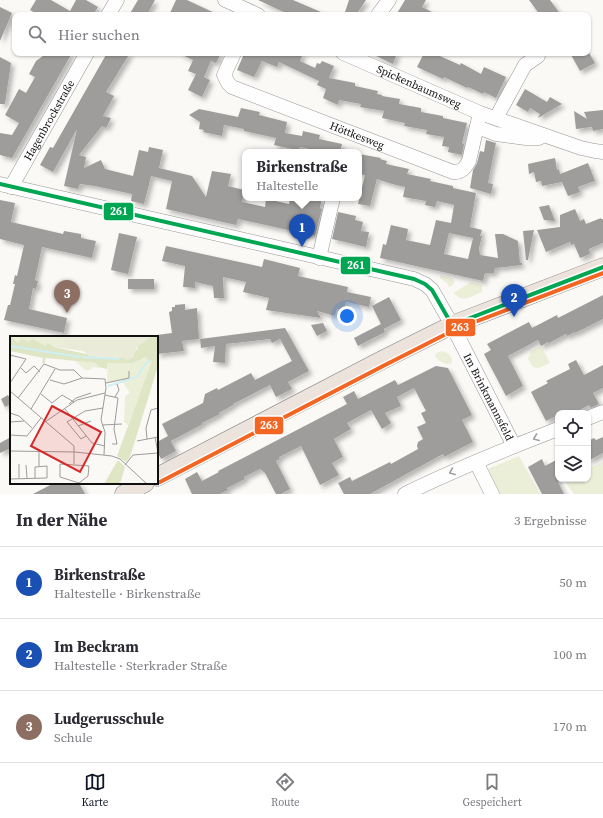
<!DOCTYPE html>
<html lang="de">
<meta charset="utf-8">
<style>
:root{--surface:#fff;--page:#f2f2f3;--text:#2b2b33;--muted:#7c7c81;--line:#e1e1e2;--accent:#111827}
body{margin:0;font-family:"Source Serif 4",serif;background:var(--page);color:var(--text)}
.controls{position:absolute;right:12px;bottom:12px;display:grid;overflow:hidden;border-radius:8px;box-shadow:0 1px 3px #0004}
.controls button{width:36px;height:36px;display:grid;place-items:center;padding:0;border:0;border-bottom:1px solid var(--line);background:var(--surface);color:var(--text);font:20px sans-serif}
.you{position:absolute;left:347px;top:316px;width:14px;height:14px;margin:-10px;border:3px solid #fff;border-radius:50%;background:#1a73e8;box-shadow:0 0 0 6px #1a73e833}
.badge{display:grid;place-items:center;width:26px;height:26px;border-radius:50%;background:var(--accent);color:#fff;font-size:13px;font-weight:700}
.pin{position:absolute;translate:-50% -33px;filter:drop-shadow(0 1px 2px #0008)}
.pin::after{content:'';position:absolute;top:21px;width:14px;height:12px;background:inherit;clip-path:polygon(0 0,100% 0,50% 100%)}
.popup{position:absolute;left:242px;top:149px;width:120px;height:52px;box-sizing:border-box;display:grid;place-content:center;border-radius:8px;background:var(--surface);filter:drop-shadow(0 1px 3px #0005);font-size:13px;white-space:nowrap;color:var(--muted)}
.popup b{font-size:15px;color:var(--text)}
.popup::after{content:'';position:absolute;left:50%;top:100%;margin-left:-8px;border:8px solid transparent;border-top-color:var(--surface)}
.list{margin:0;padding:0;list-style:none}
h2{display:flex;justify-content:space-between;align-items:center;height:52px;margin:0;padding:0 16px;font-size:17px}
h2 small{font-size:13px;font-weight:400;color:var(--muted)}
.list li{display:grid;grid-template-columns:26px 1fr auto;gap:12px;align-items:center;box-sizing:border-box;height:72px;padding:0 16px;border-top:1px solid var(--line)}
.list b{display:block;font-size:15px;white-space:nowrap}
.list p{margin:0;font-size:13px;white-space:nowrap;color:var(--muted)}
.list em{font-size:13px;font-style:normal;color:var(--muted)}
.icon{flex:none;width:22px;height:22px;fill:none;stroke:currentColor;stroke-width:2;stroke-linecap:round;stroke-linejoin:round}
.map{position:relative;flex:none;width:603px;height:494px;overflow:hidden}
.search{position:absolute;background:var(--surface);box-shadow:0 1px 3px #0004;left:12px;right:12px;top:12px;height:44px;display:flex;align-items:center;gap:10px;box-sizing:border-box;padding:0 14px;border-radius:8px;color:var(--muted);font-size:15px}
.sheet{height:268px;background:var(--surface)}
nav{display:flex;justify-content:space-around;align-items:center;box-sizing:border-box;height:56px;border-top:1px solid var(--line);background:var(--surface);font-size:11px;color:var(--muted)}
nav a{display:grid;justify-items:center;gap:2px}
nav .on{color:var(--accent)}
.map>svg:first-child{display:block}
.green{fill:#ebefd7}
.building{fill:#9f9d9b;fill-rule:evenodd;filter:url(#shadow)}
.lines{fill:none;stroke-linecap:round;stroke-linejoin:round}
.minor-casing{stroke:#969594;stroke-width:15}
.major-casing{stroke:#838281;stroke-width:19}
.minor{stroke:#fefefe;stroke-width:14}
.major{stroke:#ebe3dc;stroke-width:18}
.bus-1-casing{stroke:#fff;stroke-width:7}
.bus-2-casing{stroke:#fff;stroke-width:7}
.bus-1{stroke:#00a651;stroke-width:4}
.bus-2{stroke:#f26522;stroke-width:4}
.oneway{stroke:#9f9f9f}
.labels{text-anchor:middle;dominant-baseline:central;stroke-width:4;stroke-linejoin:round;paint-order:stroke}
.street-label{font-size:11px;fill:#101010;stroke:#fff}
.inset-river{fill:none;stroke:#cef0f3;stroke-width:2}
.inset-road{fill:none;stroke:#9d9c9a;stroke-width:1}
.view{fill:#d62828;fill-opacity:0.15;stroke:#d62828;stroke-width:2}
.inset-edge{fill:none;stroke:#101010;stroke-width:2}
.line-badge{stroke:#fff;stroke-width:1.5}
.badge-label{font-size:11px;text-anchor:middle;font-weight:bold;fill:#fff}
</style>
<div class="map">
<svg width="603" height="494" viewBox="0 0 603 494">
<defs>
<filter id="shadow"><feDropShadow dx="3.5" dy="3.5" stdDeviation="2" flood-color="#0004"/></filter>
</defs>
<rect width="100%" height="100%" fill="#fbf9f6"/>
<path class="green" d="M440,275l12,3 2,3v3l-5,3 -1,-3 -8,-6z
M471,282l11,3v7c-10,4 -20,12 -28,1l15,-10z
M541,346l9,17 -11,5 -6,-1 -5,-8 3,-8z
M442,351l6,2 4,5v5c-6,3 -12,-1 -16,-6l-1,-1 1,-3z
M519,456l21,38h-40l-12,-25z
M603,462v32h-29l-9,-12 2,-3h21v-10z"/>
<path class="building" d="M36,0h15l19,11 6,-11h10l12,7 -5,8h-54l-9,-5z
M138,0h17l-8,15h-18z
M176,0h11l32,15h-50z
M258,0h35l35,15h-38z
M349,0h17l-10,15h-12z
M405,0h21l-4,7 16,8h-42z
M529,0h21l11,15h-21z
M0,7l12,6 -12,28z
M588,51l7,12 -15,8 -10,-18h18z
M47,53h25l-60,105 -12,-3v-22l12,2 7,-12 -14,-8 14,-26 7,4 9,-16 -6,-3 7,-13z
M107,53h23l-24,39 8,4 -11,20 8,2 -5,10 -4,-2 -23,29 7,2 -2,11 17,-8 4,9 28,7 6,-26 9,2 1,-5 14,3 -4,18 33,8 14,21 6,-26 19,3 -3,12 16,4 -2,12 23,5 1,-8 23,5 1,-6h32l-2,10 2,1 -7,27 -77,-17 -2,6 -70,-16 6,-28 -21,-5 -7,28 -13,-3 1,-7 -37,-8 -15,-2 -2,5 -14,-3 13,-57 -24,43 -13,-7 10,-18 3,1z
M178,53h43l-5,10 -5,-2 -7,16 6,3 -8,17 -14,-7 8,-16 -8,-3 5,-11z
M243,53h60l-3,8 15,7 2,-5 3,1 2,-3 12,5 -5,12 26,5v3l23,5 -1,3 5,1v1l18,3 -1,5 22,4v4l22,4v2l24,5 -5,20 2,1 -2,11 -14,-3 1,-5 -7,-1 2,-9 -18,-3 1,-4 -23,-4 1,-3 -23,-5 2,-7 -24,-4 1,-3 -22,-4 -1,5 -15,-7 3,-9 -9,-4 2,-4 -40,-19 -2,5 -15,-6 -8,16 -17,-7 7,-16z
M370,53h27l-4,11z
M424,53h9l27,12 1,-2 20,11 3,-7 22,10 -10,21 -12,-6 -1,2 -15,-7 -1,1 -23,-11 -1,2 -26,-12z
M0,57l11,6 -6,41h-5z
M525,89l22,13 3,-5 12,7 -24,14 2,-4 -10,-6 -2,4 -12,-7z
M241,108l19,4 -1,3 28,7 -2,11 17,3 1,-5 17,4 -1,4 23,5 -2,8h-18l-22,-5 -1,4 -11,-3 -14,-3 2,-7 -32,-7v-2l-20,-4 -2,11 -19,-4 1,-2 -5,-1 1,-7 -11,-7 10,-6 39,8z
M603,110v19l-10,2 -1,-4 -16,2 -2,-18 13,8 -3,-7z
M486,140l10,3 -8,40 5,1 -2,10 -21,-6 3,-18 4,-7 3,-12 4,1z
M359,154l22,4 -1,1 7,2 -1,3 23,5 -2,5 24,5 -1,2 23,5v2l23,5 -6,34 12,3 -2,6h2l-3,12 1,7 18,3 -3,-24h8l15,7 2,22h2v2l-27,3 -1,5h-9l-2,8 -103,-23 3,-14 3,1 5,-20 17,4 -2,11 24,5 6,-25 15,3 3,-18 -17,-4 -2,6 -10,-2 1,-4 -23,-4 2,-10 -13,-3 -15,-5 -7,27 -12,-2 7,-29 -6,-1zM449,233l24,5 -5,21 -24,-5z
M555,158l2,12 2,-1 1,5 28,-11 7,18 -17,6 2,5 -12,4 -6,-14 -20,4 -1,-5 4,-1 -9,2 -2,-10 -5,2 -1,-10z
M0,200l15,3 -4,19 52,12 1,-3 17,3v4l15,3 -4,17 -50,-11 -7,33 3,1 -2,8 -3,-1 -4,21 38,9 -3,15 -60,-13 4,-15h2l5,-21h-2l2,-9 2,1 7,-31 -24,-6z
M549,205l6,16 -11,-1 -5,-13z
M575,209l5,12 4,-2 2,5 15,-6v1h2v24l-14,6 1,5 -10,4 -6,-14 -3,1 -1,-3 -24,10 -9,-22 23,-3v-12z
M338,212l18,4 -1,4 8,2 -2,9 8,1 -3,15 -34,-8z
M534,230l-6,30h-2l-3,-29z
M119,233l18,4 -9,37 -17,-4z
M166,246l96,21 2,-8 36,9 -2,8 50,11 -1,5 24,5 -2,10 -23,-5 -2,9 -7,-2 -2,7 -18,-5 4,7 -55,-8 3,-12 -26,-6 3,-10 -23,-5 1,21h-10l-1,-12 -18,-4v6l-12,-1 2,-21 -23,-5z
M128,279h26v10h-26z
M603,295v24l-28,14v-1l-8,4 -1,-2 -17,9 -1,-1 -7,4 -3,-6 -30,16 15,30 -17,10 -22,-42 7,-4 -4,-6 42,-22 3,6 25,-13 1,3z
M389,297l12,23 -17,9 1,3 -27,14 -4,-8 27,-14 -9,-18z
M185,304v6l12,-2 2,31 -17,2 2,10 -27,3v-19l15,-2 -3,-21 3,-1v-4h3v-2z
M323,323l4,8 -10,5 -6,-11z
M285,328l24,43 -21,11 4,7 -16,8 -6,-12 -37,19v1l-14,8 1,1 -18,9 1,1 -32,17 5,10 -15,8 -4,-8v-9l11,-6 -6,-12 41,-21 2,-9 12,-6 1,2 33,-17 4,7 37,-19 -12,-22 -8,4 -2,-4 -44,5 -1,19 -12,-1 2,-16 -14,2 -1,-9z
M576,360l8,15 19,-10v23l-10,5 6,11 -8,4 -2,-3 -15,8h-16v2l-12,6 -15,-29 17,-9 -2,-2 24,-12 -2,-5z
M436,366l12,2 24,47 -10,5 11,22 -29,15 -1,-3 -73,40h-26l-6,-11 12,-6 2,4 38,-19 1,2 27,-15 -1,-3 1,-4 5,-3 -6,-12 9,-4 -5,-10 5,-2 -12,-23 -17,9 4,9 -16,7 6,10 -9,6 -11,-19 -24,13 4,6 -17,10 9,18 -11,6 7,12 -19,10 -19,-39 -22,11 1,2 -4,2 14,28 -9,5h-5l-11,-21 -5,-4 -16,8 1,2 -18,9 1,2 -8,4h-28l-7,-15 12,-7 5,9 17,-9 -1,-1 129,-67 -4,-7 11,-6 4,8 37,-19 3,5z
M8,395l3,5v4l-6,3 -4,-8z
M11,437v11l-11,5v-10z
M603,437v16l-15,8v-20l6,-3 2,2z
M542,459l3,7 13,-7v23l6,12h-22l-14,-27z
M54,483h25l6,11h-52z"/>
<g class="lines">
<defs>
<g id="minor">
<path d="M225,0l33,15"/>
<path d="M108,15l9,-15"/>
<path d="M378,15l11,-15"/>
<path id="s1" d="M234,53l-10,22 4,8 4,4 221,85c8,1 12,-4 16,-11l11,-48"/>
<path id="s2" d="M343,53l137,60 101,35 14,3 8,1"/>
<path d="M496,118l29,-53 13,-9"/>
<path d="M477,127l19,7 30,4h13"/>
<path id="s3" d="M0,184l414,95 11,5 7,6 20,35 62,121"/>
<path id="s4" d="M11,187l76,-134"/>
<path d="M319,258l14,-60"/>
<path d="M588,418l15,-6"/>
<path d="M476,462l16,32"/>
<path d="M405,494c49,-24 101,-45 153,-65"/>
</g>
<path id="major" d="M157,477l225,-117 70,-35 151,-58
M124,494l21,-11"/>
</defs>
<use href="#minor" class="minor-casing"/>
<use href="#major" class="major-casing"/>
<use href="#minor" class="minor"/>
<use href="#major" class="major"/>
<defs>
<path id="bus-1" d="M0,184l414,95 11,5 7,6 20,35
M452,325l151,-58"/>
<path id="bus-2" d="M160,482l225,-117 69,-35 149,-57"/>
</defs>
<use href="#bus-1" class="bus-1-casing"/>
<use href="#bus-2" class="bus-2-casing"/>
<use href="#bus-1" class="bus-1"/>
<use href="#bus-2" class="bus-2"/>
</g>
<defs><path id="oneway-chevron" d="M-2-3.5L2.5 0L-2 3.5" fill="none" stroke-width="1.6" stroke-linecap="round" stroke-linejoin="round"/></defs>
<g class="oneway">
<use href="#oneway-chevron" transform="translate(536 438) rotate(159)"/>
<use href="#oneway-chevron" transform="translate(452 472) rotate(158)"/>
</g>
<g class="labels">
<g class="street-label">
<text stroke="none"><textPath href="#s2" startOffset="83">Spickenbaumsweg</textPath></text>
<text stroke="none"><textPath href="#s4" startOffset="77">Hagenbrockstraße</textPath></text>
<text stroke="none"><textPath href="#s1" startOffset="173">Höttkesweg</textPath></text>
<text stroke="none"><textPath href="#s3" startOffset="567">Im Brinkmannsfeld</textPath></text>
</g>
</g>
<g transform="translate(10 336)">
<rect width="148" height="148" fill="#fbf9f6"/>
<path d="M0,0h57l-8,10 -2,-2 -3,3 -36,-4zM136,21l2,4h5l-25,64 -4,-3 1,-26 5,-3 -9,-13 -14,3 1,-20h25zM65,25l23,2 1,5 -7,-1 -1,3h-6z" fill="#ebefd7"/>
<path d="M0,0l8,7 3,-4 8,3 3,-3 14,7 2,-3 6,4 46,10 23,1 15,-9 -1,-2 14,-11 7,1v29l-28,91 -4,5 -9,-6 35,-95h-4l-2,-4 -13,6h-25l-1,6 -9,-2 -2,-4 -50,-5 -2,6 -2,-1 1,-5 -33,-7zM108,124l7,7 -5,17h-16z" fill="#dee6c6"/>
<path d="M57,0h84l-14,11 -4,11 -6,2 -4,-2 -34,-2 -6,-5 -29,-4 3,-3 2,2z" fill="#ebebda"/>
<path class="inset-river" d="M0,10l70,11M71,21l38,2M98,50l29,-9 9,-14 5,-3"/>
<path class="inset-road" d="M0,19l16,4 -16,24M11,32l5,5 8,-7 6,6M40,44l14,4 18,-6 23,1 1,9 -5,32 4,12 -1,23M96,47l23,-5v-7M0,55l64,55v18M31,58l11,9 10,-8 12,7M95,59l13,3 -4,31 3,15h-5M105,61l4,-7 -2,-6M8,62l26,-34 16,6h14l8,8M59,68l7,-6 15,-5M21,73l24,-40M55,73l27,34 13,3M0,77l9,3 13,12M0,86l14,-1M35,86l32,-22 28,-7M92,89l20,-1M68,90l13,-5M0,99l17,1 14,-18M76,100l-5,3 -14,-17 18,-11 18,-3M145,101l3,16M137,103l-1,-11 5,-18 7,-2M127,105l21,-4M0,115l65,1 37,4 8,3 27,25M29,115v15M50,128l29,2 -1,10 -9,7 -19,-6zM16,129l1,13M115,129l8,-10 25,-2M9,142v-14M0,143l37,-1v-12l-12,1v11"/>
<path class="view" d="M42,70l49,26 -21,40 -49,-26z"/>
<rect width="148" height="148" class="inset-edge"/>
</g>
<g class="line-badge">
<rect x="103" y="202" width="31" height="19" rx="4" fill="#00a651"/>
<rect x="340" y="256" width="31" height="19" rx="4" fill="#00a651"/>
<rect x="445" y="318" width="31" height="19" rx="4" fill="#f26522"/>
<rect x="254" y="416" width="30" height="19" rx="4" fill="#f26522"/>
</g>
<g class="badge-label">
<text x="119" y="215">261</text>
<text x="356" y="269">261</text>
<text x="460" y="331">263</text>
<text x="269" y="429">263</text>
</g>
</svg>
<div class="controls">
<button><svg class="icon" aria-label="locate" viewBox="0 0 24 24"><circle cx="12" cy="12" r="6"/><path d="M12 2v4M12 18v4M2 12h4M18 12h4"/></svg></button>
<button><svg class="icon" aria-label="layers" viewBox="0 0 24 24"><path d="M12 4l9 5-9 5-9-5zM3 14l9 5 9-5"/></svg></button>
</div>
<div class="you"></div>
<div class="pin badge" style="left:302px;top:247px;background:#1a4fb4">1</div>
<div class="popup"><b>Birkenstraße</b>Haltestelle</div>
<div class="pin badge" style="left:514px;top:317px;background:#1a4fb4">2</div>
<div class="pin badge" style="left:67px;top:313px;background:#8d6e63">3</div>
<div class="search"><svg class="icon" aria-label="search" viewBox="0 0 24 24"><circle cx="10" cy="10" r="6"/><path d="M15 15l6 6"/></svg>Hier suchen</div>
</div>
<section class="sheet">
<h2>In der Nähe<small>3 Ergebnisse</small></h2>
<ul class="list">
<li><span class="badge" style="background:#1a4fb4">1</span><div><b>Birkenstraße</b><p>Haltestelle · Birkenstraße</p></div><em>50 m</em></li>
<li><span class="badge" style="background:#1a4fb4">2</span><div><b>Im Beckram</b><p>Haltestelle · Sterkrader Straße</p></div><em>100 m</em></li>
<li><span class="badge" style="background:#8d6e63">3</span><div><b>Ludgerusschule</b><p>Schule</p></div><em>170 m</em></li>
</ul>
</section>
<nav>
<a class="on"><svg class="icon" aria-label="map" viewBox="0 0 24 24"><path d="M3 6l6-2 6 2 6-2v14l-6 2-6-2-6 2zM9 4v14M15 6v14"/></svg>Karte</a>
<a><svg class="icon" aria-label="directions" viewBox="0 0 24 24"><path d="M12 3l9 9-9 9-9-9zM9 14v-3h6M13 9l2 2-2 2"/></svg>Route</a>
<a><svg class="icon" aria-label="saved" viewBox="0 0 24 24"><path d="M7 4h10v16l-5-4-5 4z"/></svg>Gespeichert</a>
</nav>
